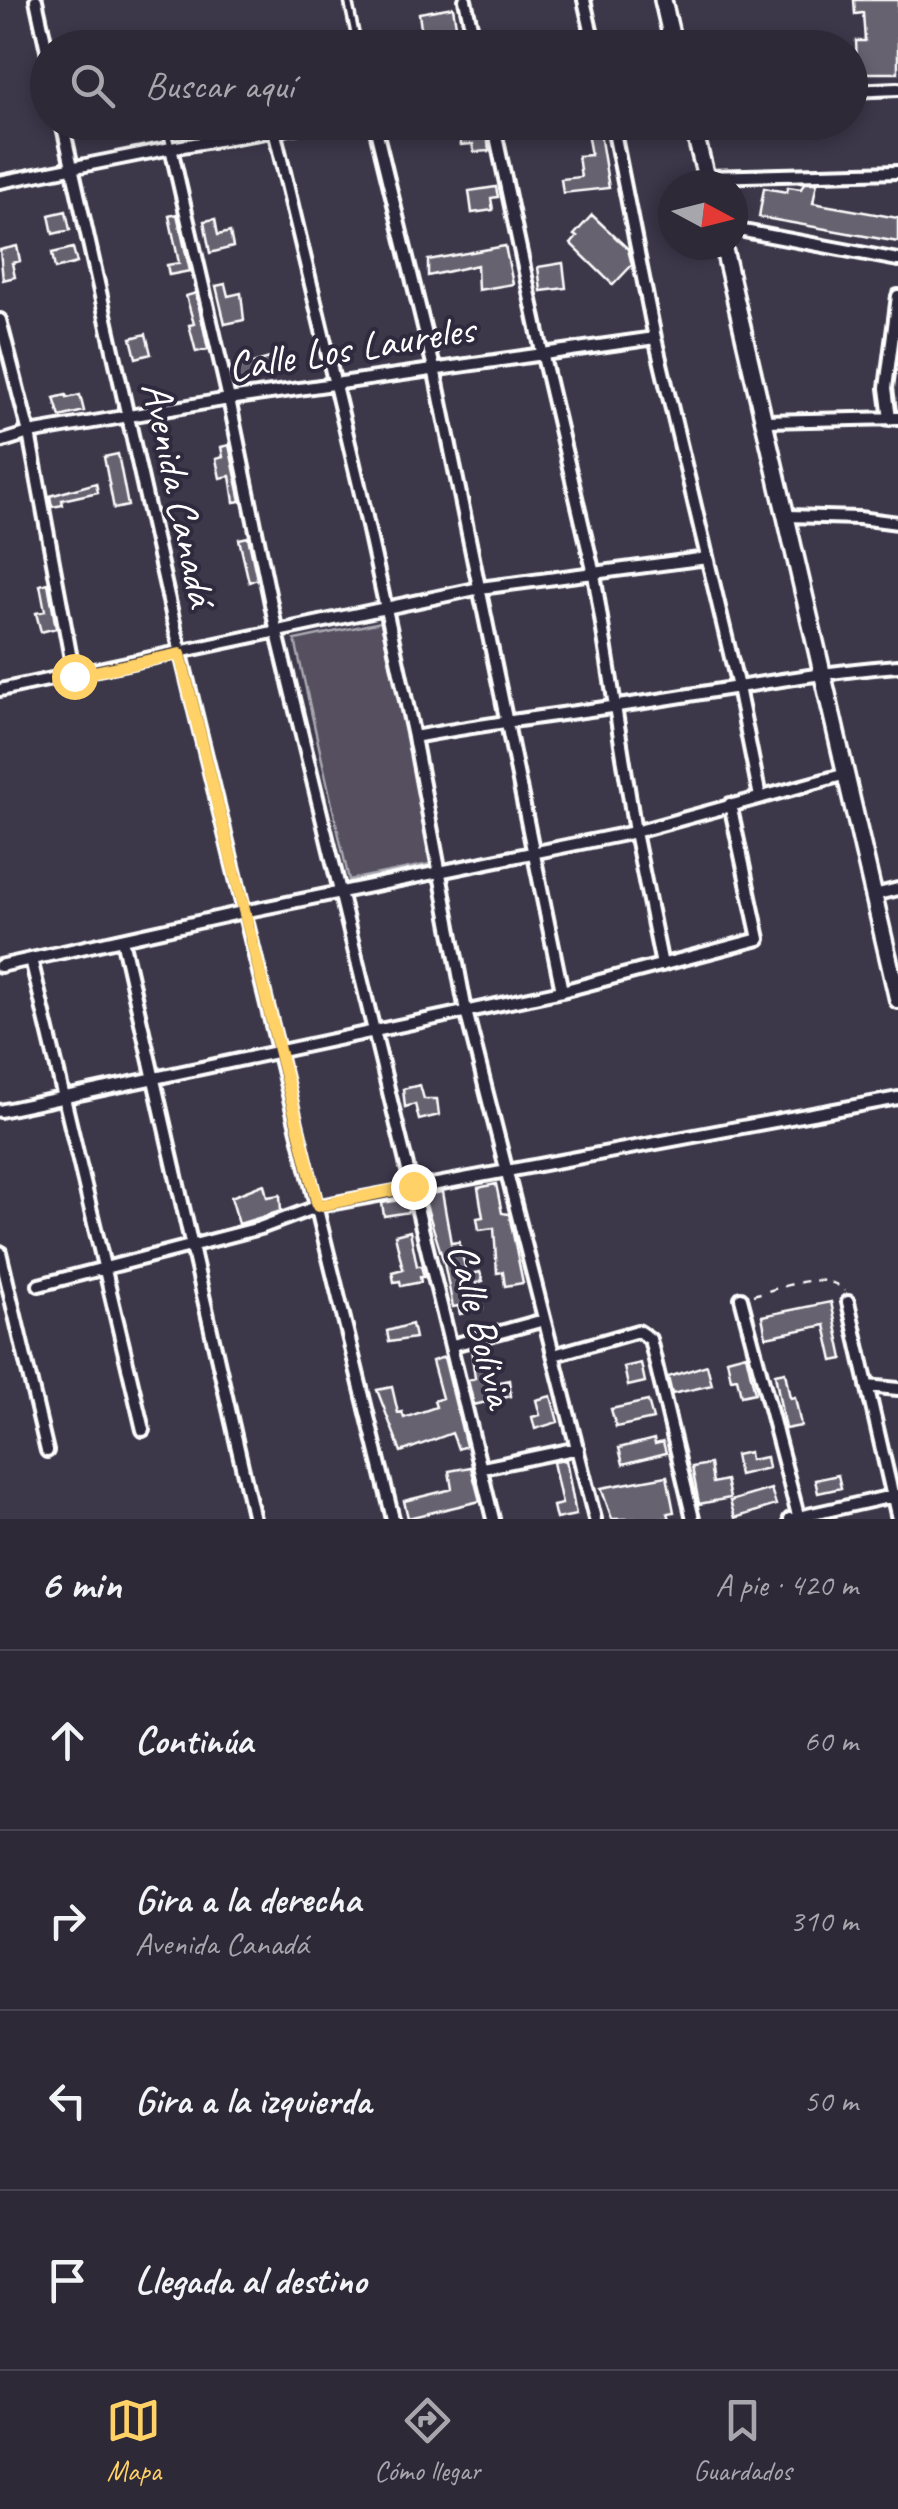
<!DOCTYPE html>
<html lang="es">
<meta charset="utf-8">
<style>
:root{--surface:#2d2937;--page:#35313f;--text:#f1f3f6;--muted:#a7a6ad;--line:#484552;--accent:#ffd166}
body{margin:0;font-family:Caveat,sans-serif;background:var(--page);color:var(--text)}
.compass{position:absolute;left:658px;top:170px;width:90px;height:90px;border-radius:50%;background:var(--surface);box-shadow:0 5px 15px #0003;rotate:97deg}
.stop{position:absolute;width:30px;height:30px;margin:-22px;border:8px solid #ffd166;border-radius:50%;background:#fff}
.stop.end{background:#ffd166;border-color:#fff;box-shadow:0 2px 10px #0008}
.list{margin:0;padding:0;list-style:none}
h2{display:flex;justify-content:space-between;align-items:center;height:130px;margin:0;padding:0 40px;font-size:42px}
h2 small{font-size:32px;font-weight:400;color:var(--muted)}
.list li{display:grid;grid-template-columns:65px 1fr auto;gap:30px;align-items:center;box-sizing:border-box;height:180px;padding:0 40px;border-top:2px solid var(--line)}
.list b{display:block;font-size:38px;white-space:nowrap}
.list p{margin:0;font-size:32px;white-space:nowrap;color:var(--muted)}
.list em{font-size:32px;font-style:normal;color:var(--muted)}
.icon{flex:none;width:55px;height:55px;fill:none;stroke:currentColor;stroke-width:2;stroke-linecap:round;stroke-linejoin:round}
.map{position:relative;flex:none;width:898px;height:1519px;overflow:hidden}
.search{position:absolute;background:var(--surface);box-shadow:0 5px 15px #0003;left:30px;right:30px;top:30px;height:110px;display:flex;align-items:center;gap:25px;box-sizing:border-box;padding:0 35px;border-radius:55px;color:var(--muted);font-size:38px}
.sheet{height:850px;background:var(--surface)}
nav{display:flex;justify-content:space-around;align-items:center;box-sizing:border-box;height:140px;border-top:2px solid var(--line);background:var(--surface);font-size:28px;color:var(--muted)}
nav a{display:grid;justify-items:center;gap:5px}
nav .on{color:var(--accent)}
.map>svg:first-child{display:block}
.green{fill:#555060;stroke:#aaa8b0;stroke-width:2.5}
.building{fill:#666270;stroke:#fff;stroke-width:2.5}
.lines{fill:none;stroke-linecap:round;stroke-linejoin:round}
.lane-casing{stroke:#fff;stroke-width:12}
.street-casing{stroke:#fff;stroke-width:18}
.primary-casing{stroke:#fff;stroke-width:22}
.path{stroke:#fff;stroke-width:2.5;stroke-dasharray:8 8;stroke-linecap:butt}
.lane{stroke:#2f2a3d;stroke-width:5}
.street{stroke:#2f2a3d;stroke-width:10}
.primary{stroke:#2f2a3d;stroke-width:15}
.route{stroke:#ffd166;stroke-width:12}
.labels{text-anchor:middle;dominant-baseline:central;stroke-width:8;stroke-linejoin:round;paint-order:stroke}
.street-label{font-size:42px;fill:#fff;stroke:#2f2a3d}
</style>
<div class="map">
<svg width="898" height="1519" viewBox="0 0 898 1519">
<rect width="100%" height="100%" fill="#3c3749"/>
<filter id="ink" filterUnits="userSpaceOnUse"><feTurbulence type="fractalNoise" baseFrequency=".01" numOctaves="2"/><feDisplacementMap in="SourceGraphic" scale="20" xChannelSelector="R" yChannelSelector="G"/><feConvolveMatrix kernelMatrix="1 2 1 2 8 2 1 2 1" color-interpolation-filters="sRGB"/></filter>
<g filter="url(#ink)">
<path class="green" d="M381,622l54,241 -86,17 -54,-240z"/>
<path class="building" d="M854,0h44v73h-48v-10h7l-1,-22h9l-2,-28 -8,1z
M453,7l4,25 -35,5 -3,-24z
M585,122h13l11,66 -46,5 -2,-14 20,-2 -3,-21 13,-1z
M487,134l2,17 -15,1 -1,-8 -12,1 -1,-9z
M804,183h13l-4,20 85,15v24l-139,-25 5,-29 23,4 1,-5 13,2z
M496,187l2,10 -7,1 2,12 -21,3 -3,-22z
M66,211l4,19 -17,4 -4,-19z
M177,214l13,57 -21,4 -2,-10 12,-2 -10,-47z
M592,215l36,34 4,16 -19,20 -42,-41 6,-7 -3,-2z
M215,219l3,16 12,-3 3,15 -23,6 -6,-32z
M17,246l3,15 -8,2 3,14 -12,3 -3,-30z
M505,246l8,38 -35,6 -1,-25 -49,11v-16z
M73,248l4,15 -22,6 -3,-16z
M563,263l3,25 -25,3 -3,-24z
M225,284l3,12 13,-3 3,27 -19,4 -9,-38z
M196,293l12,56 -12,3 -7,-27 5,-1 -8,-28z
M146,334l5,20 -15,4 -5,-20z
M273,357l4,17 -41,10 -4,-15z
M66,395l1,3 13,-3 4,16 -24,6 -6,-19z
M229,445l12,56 -7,1 -4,-26 -10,2 -4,-19 7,-2 -2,-10z
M118,454l10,52 -14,3 -10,-52z
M96,483l2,9 -36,8 1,5 -11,2 -2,-11z
M248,537l9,42 -8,3 -10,-43z
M48,583l8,45 -15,4 -5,-19 9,-2 -5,-26z
M420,1085l4,14h13l2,16 -20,5 -4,-16 -10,3 -2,-18z
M264,1184l3,13 13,-2 1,16 -42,13 -8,-27z
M496,1184l6,29 7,1 14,69 -18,3 -2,-14 -6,1 -3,-45 -15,2 -2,-12 6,-1 -5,-29z
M442,1192l9,51 8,-1 8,33 13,-3 3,9 -7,2 7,26 -23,5 -2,-8 -5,1 -9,-44 -21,-68z
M406,1199l3,13 -25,4 -2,-13z
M410,1231l7,35h4l3,11h-4l1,5 -20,4 -1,-5 -6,1 -2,-10 11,-3 -8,-34z
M831,1302l12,57 -10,2 -8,-36 -59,12 -4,-21z
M412,1324l3,14 -26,4 -2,-11z
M478,1347l1,3h6l2,10 -5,1 7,23 20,-4 2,16 -37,9 -6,-25 7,-2 -4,-29z
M746,1354l9,39 -14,3 -4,-18 -6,1 -4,-20z
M444,1357l22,89 -8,3 -6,-16 -51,19 -24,-62 15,-3 6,26 4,-1 2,6 32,-11 -2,-6 8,-3 -10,-37z
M641,1363l4,19 -17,4 -4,-19z
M707,1365l5,20 -40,9 -4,-17z
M785,1372l5,26 5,-1 6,29 -16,3 -10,-55z
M551,1396l7,26 -23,7 -3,-12 8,-2 -4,-15z
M648,1401l5,18 -37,8 -5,-18z
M654,1439l1,5 8,-2 3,11 -43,11 -4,-16z
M749,1452l1,8 16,-3 2,11 -29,7 -4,-20z
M566,1460l10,55 -20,4 -3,-13 9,-2 -9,-42z
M710,1464l3,19 13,-3 4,18 -31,6 -7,-37z
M471,1467l9,34 -72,17 -4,-17 48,-12 -3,-18z
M838,1475l3,13 -23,5 -3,-13z
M667,1476l7,36 -6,1 2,6h-58l-11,-31z
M771,1489l5,16 -41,13 -5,-17z"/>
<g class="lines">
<defs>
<path id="lane" d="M348,0l10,48
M165,122l6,26"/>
<path id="street" d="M36,0l12,55
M465,0l11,48
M584,0l11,48
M850,91l48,-2
M62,122l119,532 212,865
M374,122l60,246 128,623
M493,122l49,230 52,222 41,258 27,133
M612,122l43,216 83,349 22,110
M274,130l85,355 55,252 52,274 129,508
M171,148l58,251 48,234 216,886
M705,177l193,-5
M0,182l171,-34 153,-26
M733,229l165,31
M0,320l29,113 45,242
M890,419l-4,-31 12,-92
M765,421l133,-3
M0,442l29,-9 200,-34 426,-61
M788,516l71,2 39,5
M0,690l480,-102 227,-30
M414,737c68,-13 136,-21 204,-31 94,-13 186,-33 280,-40
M874,895l24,-6
M122,939l132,580
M31,959l112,471
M0,966l243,-54 392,-80 211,-58
M0,1111l562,-120 197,-52 -29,-135
M0,1252l47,199
M39,1285l221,-57 59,-22 579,-108
M741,1298l58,221
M848,1302l50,217
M453,1345l91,-25
M554,1355l84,-24 12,8 43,180
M867,1386l31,3
M483,1468l95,-20
M790,1519l107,-24"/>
<path id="primary" d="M663,0l11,48
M692,122l16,63
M723,245l175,755"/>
</defs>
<use href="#lane" class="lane-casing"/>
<use href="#street" class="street-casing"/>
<use href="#primary" class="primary-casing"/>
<path class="path" d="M753,1295c27,-6 70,-27 92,-4"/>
<use href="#lane" class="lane"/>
<use href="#street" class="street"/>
<use href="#primary" class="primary"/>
</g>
</g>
<g class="lines" filter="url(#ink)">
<path class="route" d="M74,676l106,-22 138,552 95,-20"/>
</g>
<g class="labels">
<g class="street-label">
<text transform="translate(351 348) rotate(-9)">Calle Los Laureles</text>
<text transform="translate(179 494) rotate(78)">Avenida Canadá</text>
<text transform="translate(481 1325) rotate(76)">Calle Bolivia</text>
</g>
</g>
</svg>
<svg class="compass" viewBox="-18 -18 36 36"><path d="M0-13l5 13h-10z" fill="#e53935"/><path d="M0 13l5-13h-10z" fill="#a7a6ad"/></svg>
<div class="stop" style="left:74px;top:676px"></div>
<div class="stop end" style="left:413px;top:1186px"></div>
<div class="search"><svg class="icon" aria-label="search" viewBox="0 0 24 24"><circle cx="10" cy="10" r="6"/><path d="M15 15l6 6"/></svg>Buscar aquí</div>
</div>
<section class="sheet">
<h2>6 min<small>A pie · 420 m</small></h2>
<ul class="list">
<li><svg class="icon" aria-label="ahead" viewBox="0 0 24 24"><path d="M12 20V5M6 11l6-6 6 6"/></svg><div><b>Continúa</b></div><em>60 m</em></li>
<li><svg class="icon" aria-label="right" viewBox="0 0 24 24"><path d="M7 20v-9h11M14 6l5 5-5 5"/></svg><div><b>Gira a la derecha</b><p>Avenida Canadá</p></div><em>310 m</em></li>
<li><svg class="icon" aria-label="left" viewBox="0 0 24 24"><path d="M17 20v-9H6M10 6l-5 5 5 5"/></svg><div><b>Gira a la izquierda</b></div><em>50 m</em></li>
<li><svg class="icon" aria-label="arrive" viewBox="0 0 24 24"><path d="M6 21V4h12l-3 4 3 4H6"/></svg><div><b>Llegada al destino</b></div></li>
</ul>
</section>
<nav>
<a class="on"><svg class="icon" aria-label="map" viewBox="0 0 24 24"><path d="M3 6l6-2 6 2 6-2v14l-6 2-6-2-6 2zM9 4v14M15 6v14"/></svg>Mapa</a>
<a><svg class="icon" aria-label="directions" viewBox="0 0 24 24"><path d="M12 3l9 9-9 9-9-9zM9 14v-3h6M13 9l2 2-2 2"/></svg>Cómo llegar</a>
<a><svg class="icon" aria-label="saved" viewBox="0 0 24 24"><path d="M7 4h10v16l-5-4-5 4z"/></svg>Guardados</a>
</nav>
